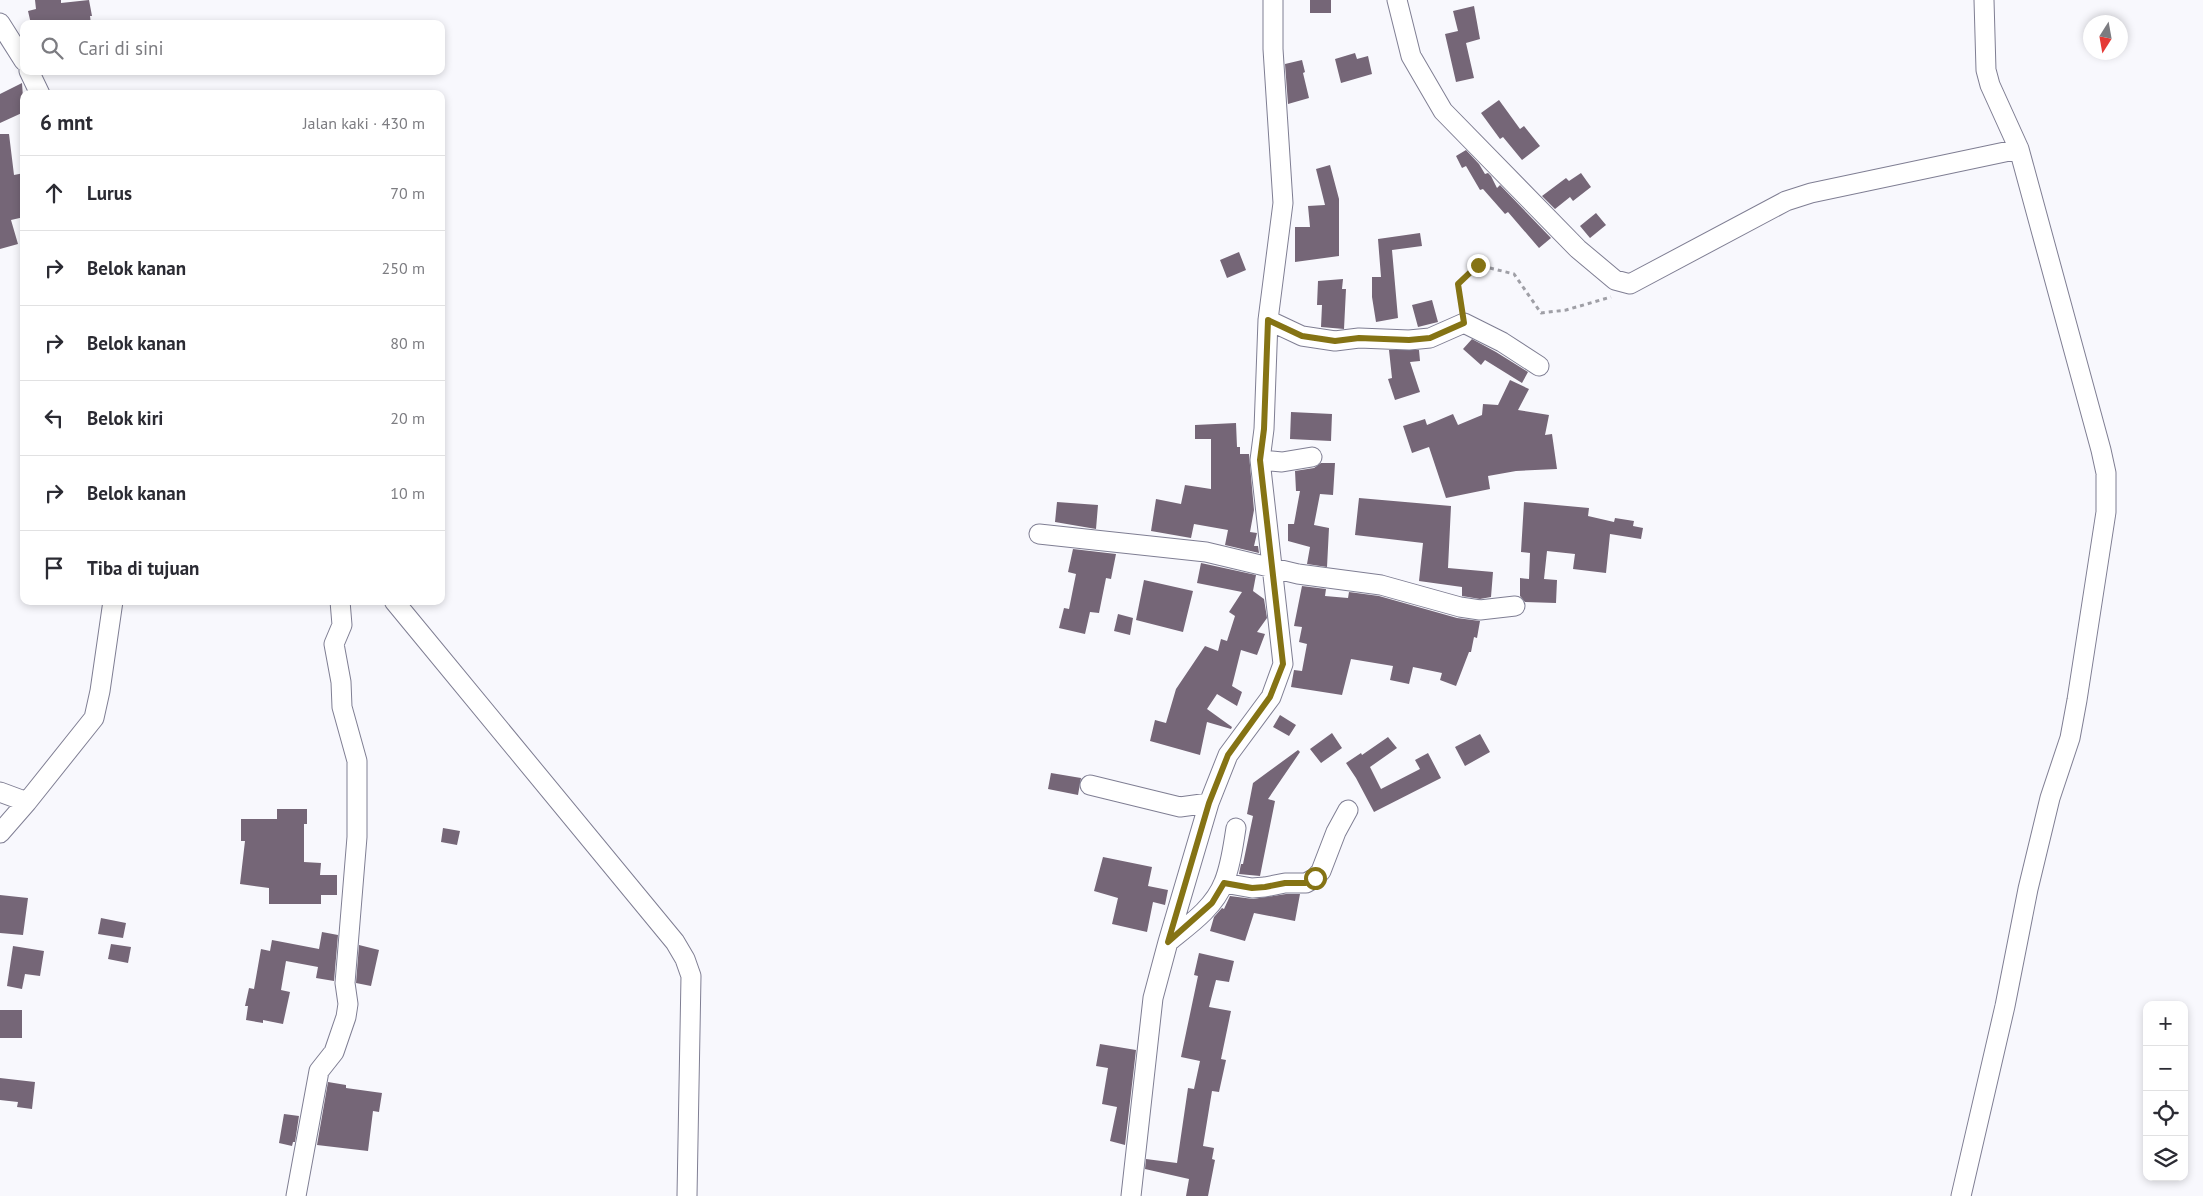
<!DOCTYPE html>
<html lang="id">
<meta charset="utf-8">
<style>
:root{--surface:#fff;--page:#f7f7f7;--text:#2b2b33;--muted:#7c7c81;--line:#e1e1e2}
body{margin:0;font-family:"PT Sans",sans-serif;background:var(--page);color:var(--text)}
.controls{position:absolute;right:15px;bottom:15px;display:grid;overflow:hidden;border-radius:10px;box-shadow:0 2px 8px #0003}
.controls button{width:45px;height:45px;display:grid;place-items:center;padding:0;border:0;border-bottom:1px solid var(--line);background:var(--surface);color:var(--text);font:25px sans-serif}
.compass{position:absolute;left:2083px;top:15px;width:45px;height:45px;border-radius:50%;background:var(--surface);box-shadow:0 2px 8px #0003;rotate:191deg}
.stop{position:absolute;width:15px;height:15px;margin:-11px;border:4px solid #857314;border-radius:50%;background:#fff}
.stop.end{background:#857314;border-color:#fff;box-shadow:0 1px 5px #0008}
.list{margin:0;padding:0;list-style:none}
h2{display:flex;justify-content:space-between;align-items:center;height:65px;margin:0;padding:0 20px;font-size:21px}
h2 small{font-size:16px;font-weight:400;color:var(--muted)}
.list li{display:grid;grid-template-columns:32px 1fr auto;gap:15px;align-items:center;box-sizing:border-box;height:75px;padding:0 20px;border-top:1px solid var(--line)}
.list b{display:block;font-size:19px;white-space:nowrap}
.list em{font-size:16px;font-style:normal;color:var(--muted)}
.icon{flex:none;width:28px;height:28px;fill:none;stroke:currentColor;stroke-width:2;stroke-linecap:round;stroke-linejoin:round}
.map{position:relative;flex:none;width:2203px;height:1196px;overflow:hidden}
.search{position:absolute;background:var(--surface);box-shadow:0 2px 8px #0003;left:20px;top:20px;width:425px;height:55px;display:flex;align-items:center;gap:12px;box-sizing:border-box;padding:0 18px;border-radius:10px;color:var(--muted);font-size:19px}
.panel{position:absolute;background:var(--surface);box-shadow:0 2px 8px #0003;left:20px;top:90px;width:425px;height:515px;border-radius:10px}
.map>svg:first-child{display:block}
.building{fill:#756677}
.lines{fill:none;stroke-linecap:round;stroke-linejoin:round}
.minor-casing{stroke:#7f7e93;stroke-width:21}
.path{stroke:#9f9fa6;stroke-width:3;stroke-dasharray:4 4;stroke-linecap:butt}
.minor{stroke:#fff;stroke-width:19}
.route{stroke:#857314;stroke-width:6}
</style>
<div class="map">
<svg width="2203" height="1196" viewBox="0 0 2203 1196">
<rect width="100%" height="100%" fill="#f8f8fd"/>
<path class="building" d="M35,0h26v3l28,-3 3,16h-2l1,8h-60l-3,-13 8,-2z
M1310,0h21v13h-21z
M1474,6l6,33 -14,4 8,35 -18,4 -11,-48 13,-3 -5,-20z
M1355,53l2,6 11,-3 4,18 -31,9 -6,-24z
M1302,60l3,12 -2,1 6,25 -21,6 -3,-40z
M22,83l2,29 -24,11v-29z
M1499,100l21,29 4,-3 16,20 -18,14 -19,-23 -3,2 -19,-26z
M0,134h9l5,41 10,-2v44l-13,3 7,24 -18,5z
M1466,150l13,14 6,10 3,-1 3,3 6,12 3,-3 51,53 -12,10 -31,-36 -3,2 -22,-25 -3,1 -14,-24 -4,2 -6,-12z
M1330,165l9,34v57l-44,6v-35h15l-2,-21 17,-1 -9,-36z
M1581,173l10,14 -18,14 -3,-4 -15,12 -13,-13 24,-18 3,3z
M1596,213l10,12 -16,13 -10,-12z
M1420,233l2,13 -30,4 6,68 -22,4 -4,-25v-20h9l-3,-38z
M1239,252l7,18 -19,8 -7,-18z
M1343,279l-1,10h4l-2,40 -23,-2 1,-22h-5l1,-24z
M1432,300l6,22 -20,5 -6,-22z
M1472,339l24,13 32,20 -6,11 -37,-23 -4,5 -18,-16z
M1389,350h30l1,11 -10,1 10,30 -25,8 -7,-21 4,-1z
M1510,380l19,9 -11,21 31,5 -4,20 7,-1 5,35 -41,2 -28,5 2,13 -44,9 -17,-51 -17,6 -9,-27 22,-7 2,6 26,-11 5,11 24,-10 1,-11 15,1z
M1291,412l41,2 -1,27 -41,-2z
M1236,423l1,24h3v7h9l5,56 -4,22 7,1 -3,13h4l1,7 -34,-8 3,-15 -34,-6 -3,14 -40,-7 5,-32 25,5 4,-19 26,4v-50h-16v-14z
M1321,463h14l-2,32 -13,-1 -6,31 15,3 -2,39 -20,-3 3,-17 -22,-6v-17h6l6,-33h-4l-1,-20 19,-3z
M1359,498l92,8 -3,62 45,4 -2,25 -11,2 -18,-3v-9l-43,-6 4,-38 -68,-8z
M1057,502l41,3 -2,24 -41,-7z
M1524,502l65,6 -1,8 26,6 1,-4 19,3 -1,5 10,2 -2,11 -31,-5 -4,39 -33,-4 2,-15 -28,-3 -3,28 13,1 -1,23 -31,-1 -5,-6v-18l9,1 1,-26 -9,-1z
M1073,549l43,5 -5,25 -5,-1 -7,35 -9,-1 -5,22 -26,-6 5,-20 5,1 7,-35 -8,-2z
M1201,563l55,12 -3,16 11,8 3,19 -10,14 8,2 -8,21 -16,-5 -9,36 10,6 -5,14 -20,-12 -10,15 25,18 -1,2 -24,-7 -7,33 -50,-14 5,-21 11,3 10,-34 29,-43 13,5 3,-12 6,2 8,-25 -6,-4 13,-20 -45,-9z
M1144,580l49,11 -10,41 -47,-12z
M1302,586l24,3 -1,7 23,2 1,-6 30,4 78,22 23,3 -3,17 -3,-1 -3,15h-2l-13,34 -16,-6 2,-7 -29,-6 -4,17 -19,-4 3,-14 -42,-7 -9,36 -51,-8 3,-17 8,1 5,-27 -8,-2 3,-15 -8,-1z
M1118,614l15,4 -3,17 -16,-4z
M1280,715l16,10 -7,11 -16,-9z
M1332,733l10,15 -21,15 -11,-14z
M1480,734l10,18 -25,14 -10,-19z
M1388,737l9,11 -27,19 11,22 39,-20 -5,-9 13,-7 13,25 -67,34 -18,-34 -10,-15 15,-10 1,2z
M1298,750l2,2 -32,47 7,2 -15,75 -21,-2 2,-10h2l10,-48 -6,-2 6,-31z
M1051,773l30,5 -3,17 -30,-6z
M277,809h30v15h-3v38l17,1 -1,12h17v20h-16v9h-52v-16l-29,-4 5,-43h-4v-22h36z
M443,828l17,3 -3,14 -16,-3z
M1103,857l49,10 -4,19 20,4 -3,15 -12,-3 -6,30 -35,-8 6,-26 -24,-7z
M1286,894h14l-5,27 -41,-8 -9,28 -35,-10 4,-14 8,-9 2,1 6,-13 23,3z
M0,895l28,3 -5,37 -23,-2z
M101,918l25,5 -3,15 -25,-4z
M322,932l16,3 -4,46 -18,-3 2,-11 -32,-6 -5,29 9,2 -7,32 -20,-4v3l-17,-3 2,-14h-3l4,-18 5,1 7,-40 9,2 2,-11 47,9z
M111,944l20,3 -3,16 -20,-4z
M359,945l20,5 -8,36 -15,-3z
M13,946l31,5 -4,25 -15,-2 -3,15 -15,-3z
M1199,953l35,8 -5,21 -13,-2 -7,27 22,4 -10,48 5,1 -7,32 -7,-1 -9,55 11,2 -2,11 3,1 -7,36h-22l3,-17 -44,-10 1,-10 31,4 11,-75 6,1 6,-28 -19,-4 17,-81 -4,-1z
M0,1010h22v28h-22z
M1100,1044l36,6 -11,95 -15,-4 7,-34 -15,-3 6,-36 -12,-2z
M0,1078l35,4 -3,27 -15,-2 1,-5 -18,-2z
M328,1082l18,3v3l36,5 -3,19 -6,-1 -5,40 -51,-6z
M284,1114l15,2 -4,26h-2l-1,4 -13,-3z"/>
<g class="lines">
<defs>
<path id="minor" d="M1397,0l14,56 32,55 135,138 37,31 15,4 156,-83 25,-8 208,-44
M0,23l24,38
M29,71l11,23
M1268,320l34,16 33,5 24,-3 50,2 21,-2 34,-15 38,19 37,24
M1260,460l22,2 30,-5
M1039,534l167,18 92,22 83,11 79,22 20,3 35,-4
M394,601l281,341 10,17 6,17 -4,220
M1090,785l90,22 29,-4
M0,792l27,10
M0,833l27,-31 67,-84 6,-27 13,-90
M1224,883l28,5 13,-1 20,-4h21l9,-5 6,-7 15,-39 12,-22
M1168,942c21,-17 46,-34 56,-60 7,-17 9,-36 12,-54
M296,1196l23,-125 15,-19 12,-35 2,-13 -3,-21 12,-146v-76l-15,-54 -1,-25 -7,-38 8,-19 -2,-24
M1131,1196l22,-198 15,-56 41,-139 19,-48 43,-58 12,-33 -23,-204 4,-31 4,-109 15,-117 -10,-154v-49
M1961,1196l44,-190 23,-117 22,-91 20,-60 7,-38 29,-188v-39l-5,-23 -82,-301 -29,-64 -4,-15 -2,-70"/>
</defs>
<use href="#minor" class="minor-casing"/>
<path class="path" d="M1461,307l-4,-23 21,-19 36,9 27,39 25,-3 45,-13"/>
<use href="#minor" class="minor"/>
</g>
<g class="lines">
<path class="route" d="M1315,878l-9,5h-21l-20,4 -13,1 -28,-5 -12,20 -44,39 41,-139 19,-48 42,-58 13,-33 -23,-204 4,-31 4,-109 34,16 33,5 24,-3 50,2 21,-2 34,-15 -6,-39 20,-19"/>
</g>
</svg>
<div class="controls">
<button>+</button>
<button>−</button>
<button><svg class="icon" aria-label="locate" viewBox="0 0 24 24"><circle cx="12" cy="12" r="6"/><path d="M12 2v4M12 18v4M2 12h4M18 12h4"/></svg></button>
<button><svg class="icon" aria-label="layers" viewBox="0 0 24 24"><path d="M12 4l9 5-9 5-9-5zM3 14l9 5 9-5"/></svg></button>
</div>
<svg class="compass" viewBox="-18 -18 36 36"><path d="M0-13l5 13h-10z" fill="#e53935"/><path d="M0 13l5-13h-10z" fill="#7c7c81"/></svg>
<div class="stop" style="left:1315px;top:878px"></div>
<div class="stop end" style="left:1478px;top:265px"></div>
<div class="search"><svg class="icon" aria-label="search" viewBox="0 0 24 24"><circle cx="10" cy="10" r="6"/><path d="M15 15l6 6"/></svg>Cari di sini</div>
<section class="panel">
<h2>6 mnt<small>Jalan kaki · 430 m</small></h2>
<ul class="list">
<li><svg class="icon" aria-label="ahead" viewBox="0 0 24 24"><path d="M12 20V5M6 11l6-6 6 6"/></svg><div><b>Lurus</b></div><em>70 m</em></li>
<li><svg class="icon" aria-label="right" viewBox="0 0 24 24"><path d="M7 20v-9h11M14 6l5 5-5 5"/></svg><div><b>Belok kanan</b></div><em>250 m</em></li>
<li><svg class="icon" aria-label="right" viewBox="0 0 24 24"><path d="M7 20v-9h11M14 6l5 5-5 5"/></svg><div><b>Belok kanan</b></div><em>80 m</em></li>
<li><svg class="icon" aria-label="left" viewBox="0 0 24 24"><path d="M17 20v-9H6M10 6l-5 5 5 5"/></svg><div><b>Belok kiri</b></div><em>20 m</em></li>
<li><svg class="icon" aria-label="right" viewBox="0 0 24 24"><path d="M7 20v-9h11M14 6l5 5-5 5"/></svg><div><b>Belok kanan</b></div><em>10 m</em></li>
<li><svg class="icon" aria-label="arrive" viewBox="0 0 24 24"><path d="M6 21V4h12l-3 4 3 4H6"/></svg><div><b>Tiba di tujuan</b></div></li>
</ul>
</section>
</div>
